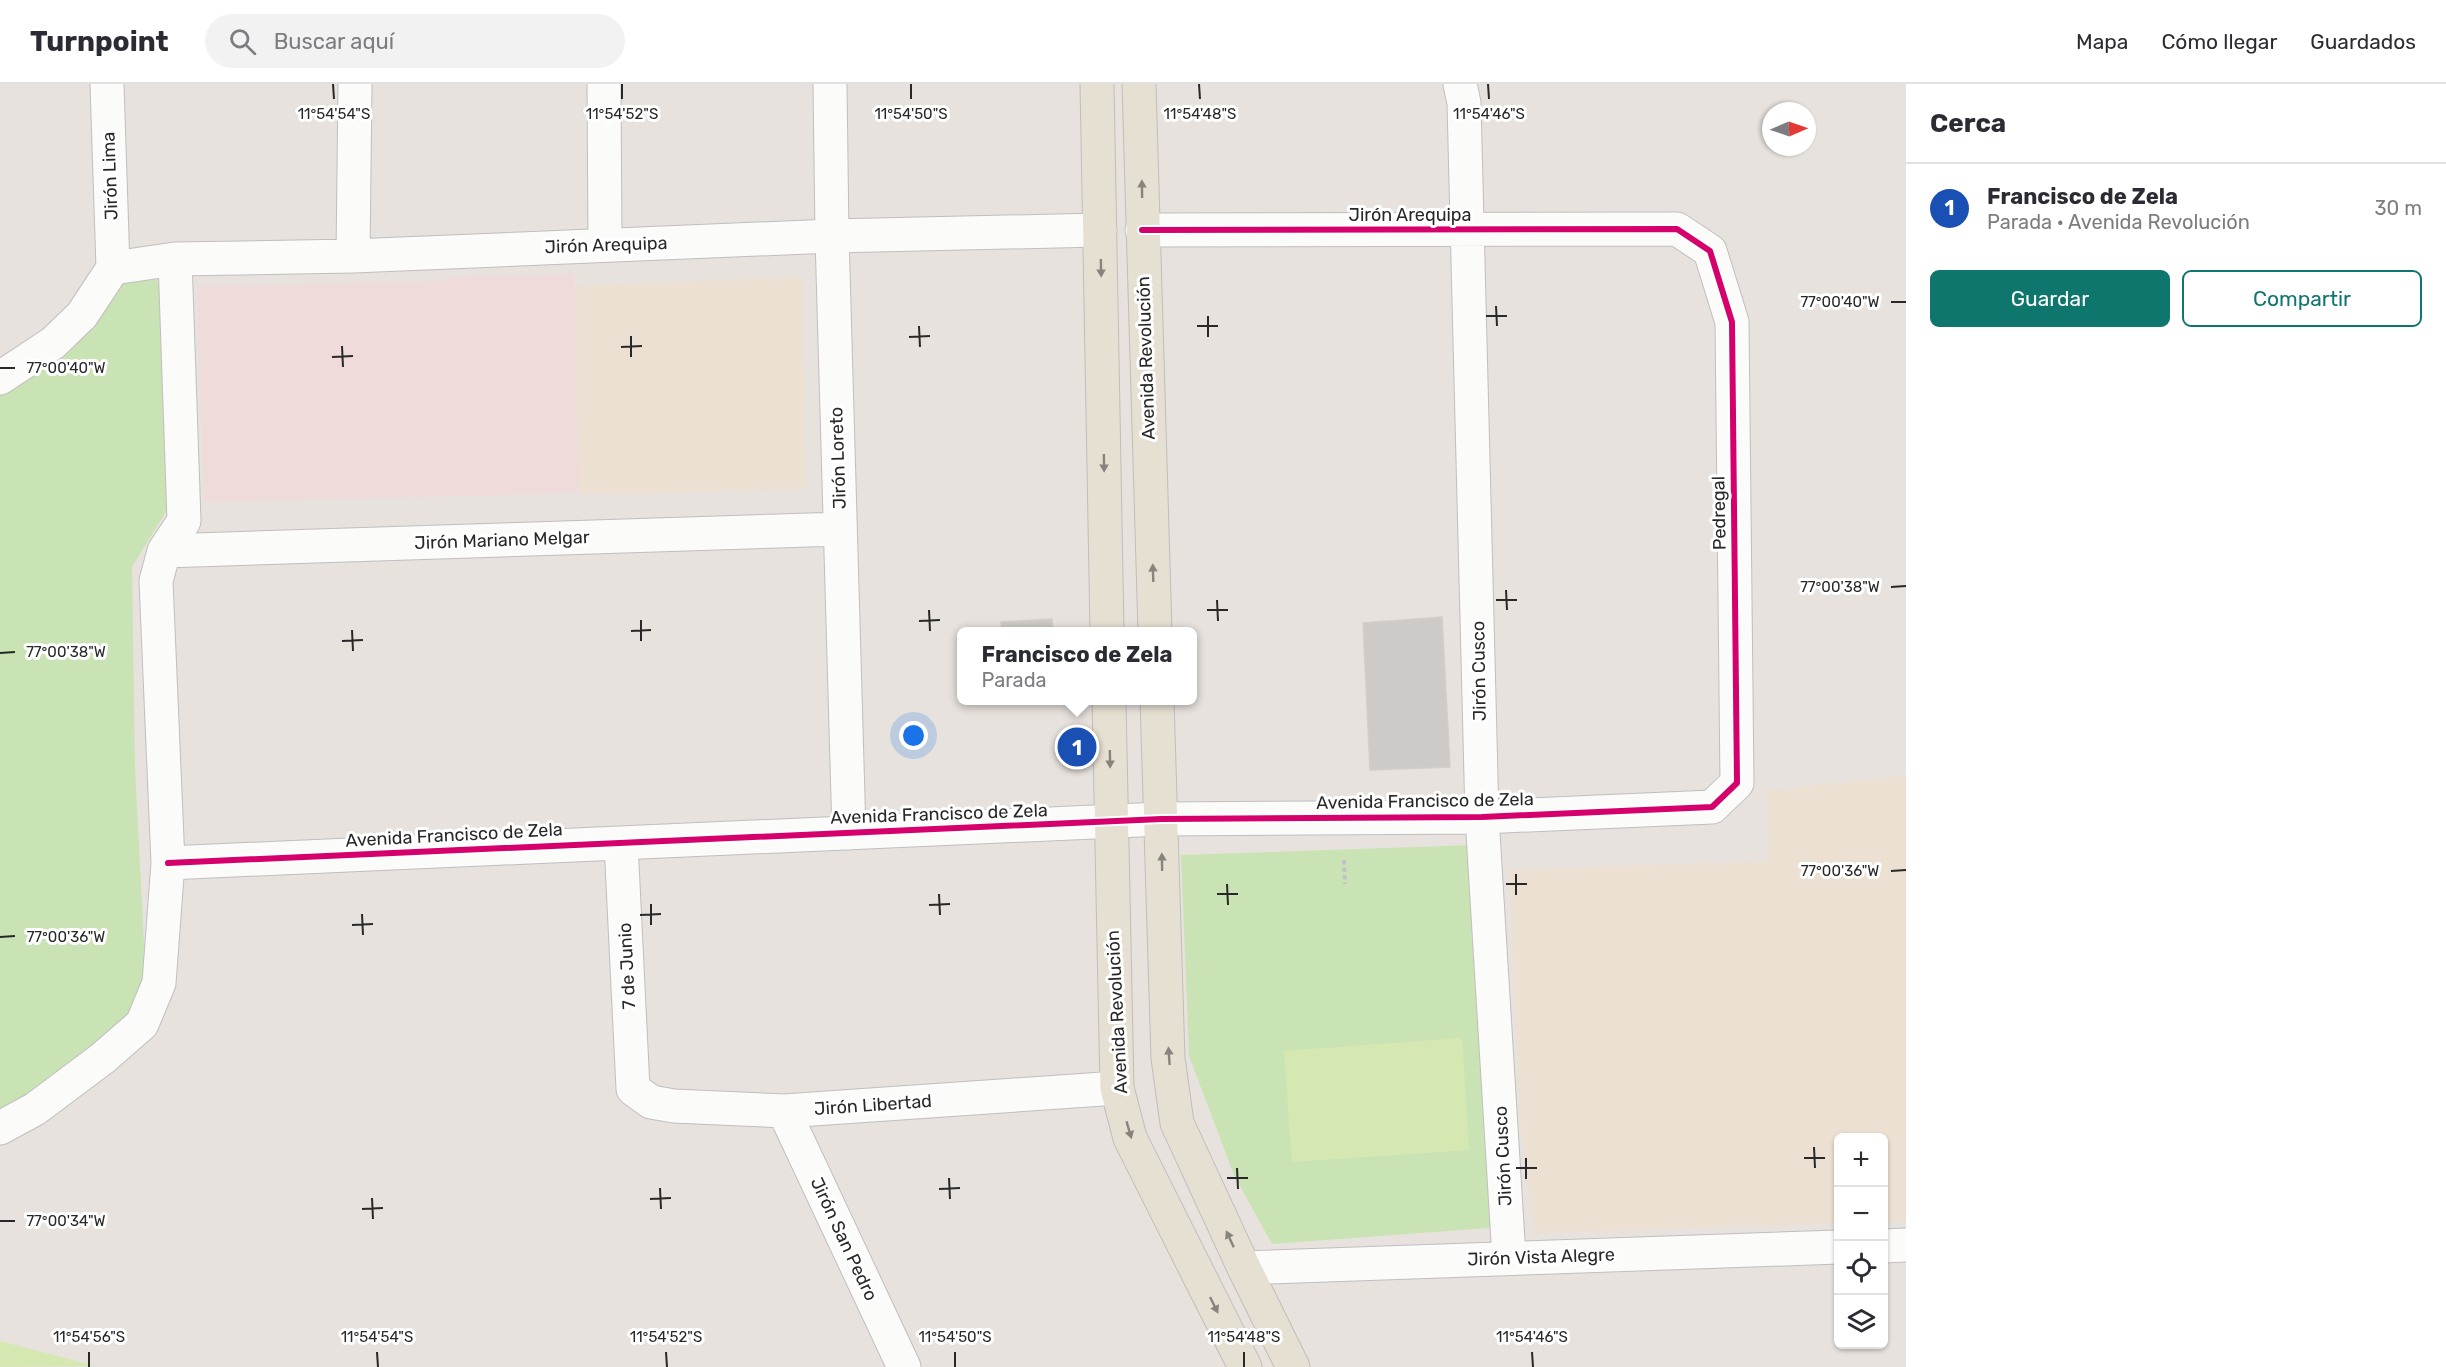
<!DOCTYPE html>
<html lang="es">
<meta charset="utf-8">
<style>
:root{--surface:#fff;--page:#f2f2f3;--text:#2b2b33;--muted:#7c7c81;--line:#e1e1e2;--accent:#0f766e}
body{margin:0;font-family:Rubik,sans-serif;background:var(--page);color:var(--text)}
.controls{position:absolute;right:18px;bottom:18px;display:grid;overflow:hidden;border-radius:9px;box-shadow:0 2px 4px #0004}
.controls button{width:54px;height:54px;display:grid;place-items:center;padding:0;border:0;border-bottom:2px solid var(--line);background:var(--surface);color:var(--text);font:30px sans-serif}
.compass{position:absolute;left:1762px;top:18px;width:54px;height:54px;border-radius:50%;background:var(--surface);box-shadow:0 2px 4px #0004;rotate:88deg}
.you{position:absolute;left:914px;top:652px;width:21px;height:21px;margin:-15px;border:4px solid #fff;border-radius:50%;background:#1a73e8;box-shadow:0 0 0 9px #1a73e833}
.badge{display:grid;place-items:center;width:39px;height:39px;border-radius:50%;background:var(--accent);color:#fff;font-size:20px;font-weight:700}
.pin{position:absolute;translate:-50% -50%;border:3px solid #fff;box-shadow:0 2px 6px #0006}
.popup{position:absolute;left:957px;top:543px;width:240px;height:78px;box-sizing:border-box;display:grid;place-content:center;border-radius:9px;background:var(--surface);filter:drop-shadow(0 2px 4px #0005);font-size:20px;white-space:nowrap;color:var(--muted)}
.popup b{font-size:22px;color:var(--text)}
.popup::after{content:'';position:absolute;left:50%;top:100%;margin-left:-12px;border:12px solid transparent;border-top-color:var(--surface)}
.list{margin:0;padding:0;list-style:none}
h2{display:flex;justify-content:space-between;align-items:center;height:78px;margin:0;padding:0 24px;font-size:26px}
h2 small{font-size:20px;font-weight:400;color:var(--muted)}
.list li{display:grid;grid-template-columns:39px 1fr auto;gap:18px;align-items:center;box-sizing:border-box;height:90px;padding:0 24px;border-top:2px solid var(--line)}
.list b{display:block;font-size:22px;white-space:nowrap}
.list p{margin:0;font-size:20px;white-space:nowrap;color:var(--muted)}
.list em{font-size:20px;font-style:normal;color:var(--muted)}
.actions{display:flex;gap:12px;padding:18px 24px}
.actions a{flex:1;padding:14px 0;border:2px solid var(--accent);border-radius:9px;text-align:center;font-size:21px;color:var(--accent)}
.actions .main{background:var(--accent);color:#fff}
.icon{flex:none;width:33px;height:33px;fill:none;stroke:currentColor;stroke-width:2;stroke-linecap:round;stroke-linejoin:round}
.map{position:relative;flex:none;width:1906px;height:1283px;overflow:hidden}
header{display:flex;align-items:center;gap:36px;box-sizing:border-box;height:84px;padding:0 30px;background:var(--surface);border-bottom:2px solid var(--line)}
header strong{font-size:28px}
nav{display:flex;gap:33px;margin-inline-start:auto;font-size:21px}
.search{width:420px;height:54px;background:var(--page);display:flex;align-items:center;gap:15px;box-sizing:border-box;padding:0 21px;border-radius:33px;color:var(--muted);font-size:22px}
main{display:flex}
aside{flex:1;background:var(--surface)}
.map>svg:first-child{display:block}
.education{fill:#ebe0d1}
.medical{fill:#eedbda}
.green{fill:#cae3b4}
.pitch{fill:#d6e8b2}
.building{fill:#cecac7;stroke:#d2cec9;stroke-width:1.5}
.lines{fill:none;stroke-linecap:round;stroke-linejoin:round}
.minor-casing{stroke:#c0bebf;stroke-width:35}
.major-casing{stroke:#bfbdbc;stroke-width:35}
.path{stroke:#c3c2c2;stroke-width:4;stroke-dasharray:4.5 3;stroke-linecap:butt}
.minor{stroke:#fbfbfa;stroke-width:33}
.major{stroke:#e6e0d2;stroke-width:33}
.cycleway-casing{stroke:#fff;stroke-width:10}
.cycleway{stroke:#d6006c;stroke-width:6}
.oneway{fill:#87847d}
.ticks{fill:none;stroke:#282828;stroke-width:2}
.labels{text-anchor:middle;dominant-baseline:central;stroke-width:6;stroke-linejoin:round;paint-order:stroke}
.street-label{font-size:18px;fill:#282828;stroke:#fff}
.ticks-label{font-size:15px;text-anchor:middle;fill:#282828;stroke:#fff;stroke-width:6;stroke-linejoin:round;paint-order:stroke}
</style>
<header>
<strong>Turnpoint</strong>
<div class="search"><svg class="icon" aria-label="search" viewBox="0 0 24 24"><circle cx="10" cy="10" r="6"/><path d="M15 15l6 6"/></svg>Buscar aquí</div>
<nav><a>Mapa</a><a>Cómo llegar</a><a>Guardados</a></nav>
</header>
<main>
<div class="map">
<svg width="1906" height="1283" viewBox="0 0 1906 1283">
<rect width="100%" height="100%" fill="#e7e2dd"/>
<path class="education" d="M803,193l3,212 -178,5 -49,-1 -5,-207z
M1906,691v446l-22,1v-84h-46v85l-304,10 -14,-117 -11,-246 260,-9 -3,-70z"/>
<path class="medical" d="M574,190l5,219 -375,9 -7,-215 248,-6v-4z"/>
<path class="green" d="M153,194l6,4 8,228 -35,57 3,201 11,215 -5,18 -28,37 -113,73v-725l118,-105z
M1475,761l28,382 -231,17 -38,-69 -45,-119 -8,-201z"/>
<path class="pitch" d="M1462,954l7,112 -177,12 -8,-111z
M0,1257l96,25 -96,1z"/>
<path class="building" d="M1442,533l8,150 -80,3 -7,-147z
M1052,535l1,13h-51l-1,-10z"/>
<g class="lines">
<defs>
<path id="minor" d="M107,0l6,184
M604,0l1,161
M830,0l2,152 17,597
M1460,0l4,19 18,714 27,441
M353,172l2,-172
M113,184l62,-9 178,-3 479,-20 268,-6
M0,294l53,-35 29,-28 31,-47
M164,467l676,-22
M621,759l12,246 18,13 23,4 110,5 333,-23
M168,779l993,-44 321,-2 230,-10 25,-24 -5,-461 -22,-71 -33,-22 -535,1
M784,1027l120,256
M0,1044l35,-19 68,-51 39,-34 17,-41 9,-120 -12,-282 8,-30 20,-30 -9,-262
M1884,1162l22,-1
M1244,1184l594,-21"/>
<path id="major" d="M1097,0l10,548
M1139,0l16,548
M1109,616l8,388 13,50 115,229
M1157,616l11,358 9,65 67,145 49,99"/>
</defs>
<use href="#minor" class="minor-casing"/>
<use href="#major" class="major-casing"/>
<path class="path" d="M1344,776l1,24"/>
<use href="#minor" class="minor"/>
<use href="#major" class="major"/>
<defs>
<path id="cycleway" d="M168,779l993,-44 321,-2 230,-10 25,-24 -5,-461 -22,-71 -33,-22 -535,1"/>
</defs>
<use href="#cycleway" class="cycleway-casing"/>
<use href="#cycleway" class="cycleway"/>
</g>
<defs><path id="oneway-solid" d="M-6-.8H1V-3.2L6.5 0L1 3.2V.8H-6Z" transform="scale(1.5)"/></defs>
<g class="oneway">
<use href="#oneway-solid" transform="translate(1142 105) rotate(-91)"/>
<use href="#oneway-solid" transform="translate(1101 184) rotate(89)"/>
<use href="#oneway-solid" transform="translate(1104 379) rotate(89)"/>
<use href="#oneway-solid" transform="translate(1153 489) rotate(-92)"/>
<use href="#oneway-solid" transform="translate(1110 675) rotate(89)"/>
<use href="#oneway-solid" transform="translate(1162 778) rotate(-91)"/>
<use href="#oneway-solid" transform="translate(1169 972) rotate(-94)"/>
<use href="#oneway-solid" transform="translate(1129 1046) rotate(74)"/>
<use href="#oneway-solid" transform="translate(1230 1155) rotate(-115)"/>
<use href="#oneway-solid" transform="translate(1214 1221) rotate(64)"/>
</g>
<path class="ticks" d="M333,0l1,15M622,0v15M911,0v15M1199,0l1,15M1488,0l1,15M1891,218h15M1496,222l1,20M1208,232v21M1486,232h21M919,242l1,21M1197,242h21M631,252v21M909,253l21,-1M342,262l1,21M621,263l21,-1M332,273l21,-1M0,284h15M1891,503l15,-1M1506,506l1,20M1217,516l1,21M1496,516h21M929,526l1,21M1207,526h21M641,536v21M919,537l21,-1M352,546l1,21M631,547l20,-1M342,557l21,-1M0,569l15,-1M1891,787l15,-1M1516,790v21M1227,800l1,21M1506,800h21M939,810l1,21M1217,810h21M651,820v21M929,821l21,-1M362,830l1,21M640,831l21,-1M352,841l21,-1M0,853l15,-1M1814,1063l1,21M1526,1074v21M1804,1074h21M1237,1084l1,21M1516,1084h21M949,1094l1,21M1227,1094h21M660,1104l1,21M939,1105l21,-1M372,1114l1,21M650,1115l21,-1M362,1125l21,-1M0,1137h15M89,1268v15M377,1268l1,15M666,1268l1,15M955,1268v15M1244,1268v15M1532,1268l1,15"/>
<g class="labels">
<g class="street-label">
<text transform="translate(110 92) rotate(-92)">Jirón Lima</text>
<text x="1410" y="131">Jirón Arequipa</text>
<text transform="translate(606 161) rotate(-2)">Jirón Arequipa</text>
<text transform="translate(1146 274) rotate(-92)">Avenida Revolución</text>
<text transform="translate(838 374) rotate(-92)">Jirón Loreto</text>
<text transform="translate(1719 429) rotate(-91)">Pedregal</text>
<text transform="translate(502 456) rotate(-2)">Jirón Mariano Melgar</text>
<text transform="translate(1479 587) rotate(-91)">Jirón Cusco</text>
<text transform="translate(1425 717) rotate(-1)">Avenida Francisco de Zela</text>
<text transform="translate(939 730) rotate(-2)">Avenida Francisco de Zela</text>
<text transform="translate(454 751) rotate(-3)">Avenida Francisco de Zela</text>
<text transform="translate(627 882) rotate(-93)">7 de Junio</text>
<text transform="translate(1117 928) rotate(-93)">Avenida Revolución</text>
<text transform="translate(873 1021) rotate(-4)">Jirón Libertad</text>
<text transform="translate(1503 1072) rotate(-93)">Jirón Cusco</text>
<text transform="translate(844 1155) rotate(65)">Jirón San Pedro</text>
<text transform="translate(1541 1173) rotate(-2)">Jirón Vista Alegre</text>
</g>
</g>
<g class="ticks-label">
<text x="334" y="35">11°54'54"S</text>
<text x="622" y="35">11°54'52"S</text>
<text x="911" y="35">11°54'50"S</text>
<text x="1200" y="35">11°54'48"S</text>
<text x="1489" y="35">11°54'46"S</text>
<text x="1840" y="223">77°00'40"W</text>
<text x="66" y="289">77°00'40"W</text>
<text x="1840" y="508">77°00'38"W</text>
<text x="66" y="573">77°00'38"W</text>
<text x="1840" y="792">77°00'36"W</text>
<text x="66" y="858">77°00'36"W</text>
<text x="66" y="1142">77°00'34"W</text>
<text x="89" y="1258">11°54'56"S</text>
<text x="377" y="1258">11°54'54"S</text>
<text x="666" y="1258">11°54'52"S</text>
<text x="955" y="1258">11°54'50"S</text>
<text x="1244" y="1258">11°54'48"S</text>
<text x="1532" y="1258">11°54'46"S</text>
</g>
</svg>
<div class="controls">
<button>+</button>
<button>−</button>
<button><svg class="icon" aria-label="locate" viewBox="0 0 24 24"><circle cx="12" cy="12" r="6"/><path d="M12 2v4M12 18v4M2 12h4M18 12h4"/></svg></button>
<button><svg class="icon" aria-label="layers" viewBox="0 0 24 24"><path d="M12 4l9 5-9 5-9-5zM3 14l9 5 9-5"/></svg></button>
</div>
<svg class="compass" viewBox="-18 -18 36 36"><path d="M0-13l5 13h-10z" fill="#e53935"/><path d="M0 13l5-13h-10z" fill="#7c7c81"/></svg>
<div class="you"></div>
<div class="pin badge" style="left:1077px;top:663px;background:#1a4fb4">1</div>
<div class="popup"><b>Francisco de Zela</b>Parada</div>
</div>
<aside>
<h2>Cerca<small></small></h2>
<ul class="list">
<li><span class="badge" style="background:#1a4fb4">1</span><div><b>Francisco de Zela</b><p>Parada · Avenida Revolución</p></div><em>30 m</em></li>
</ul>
<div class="actions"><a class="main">Guardar</a><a>Compartir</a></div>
</aside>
</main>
